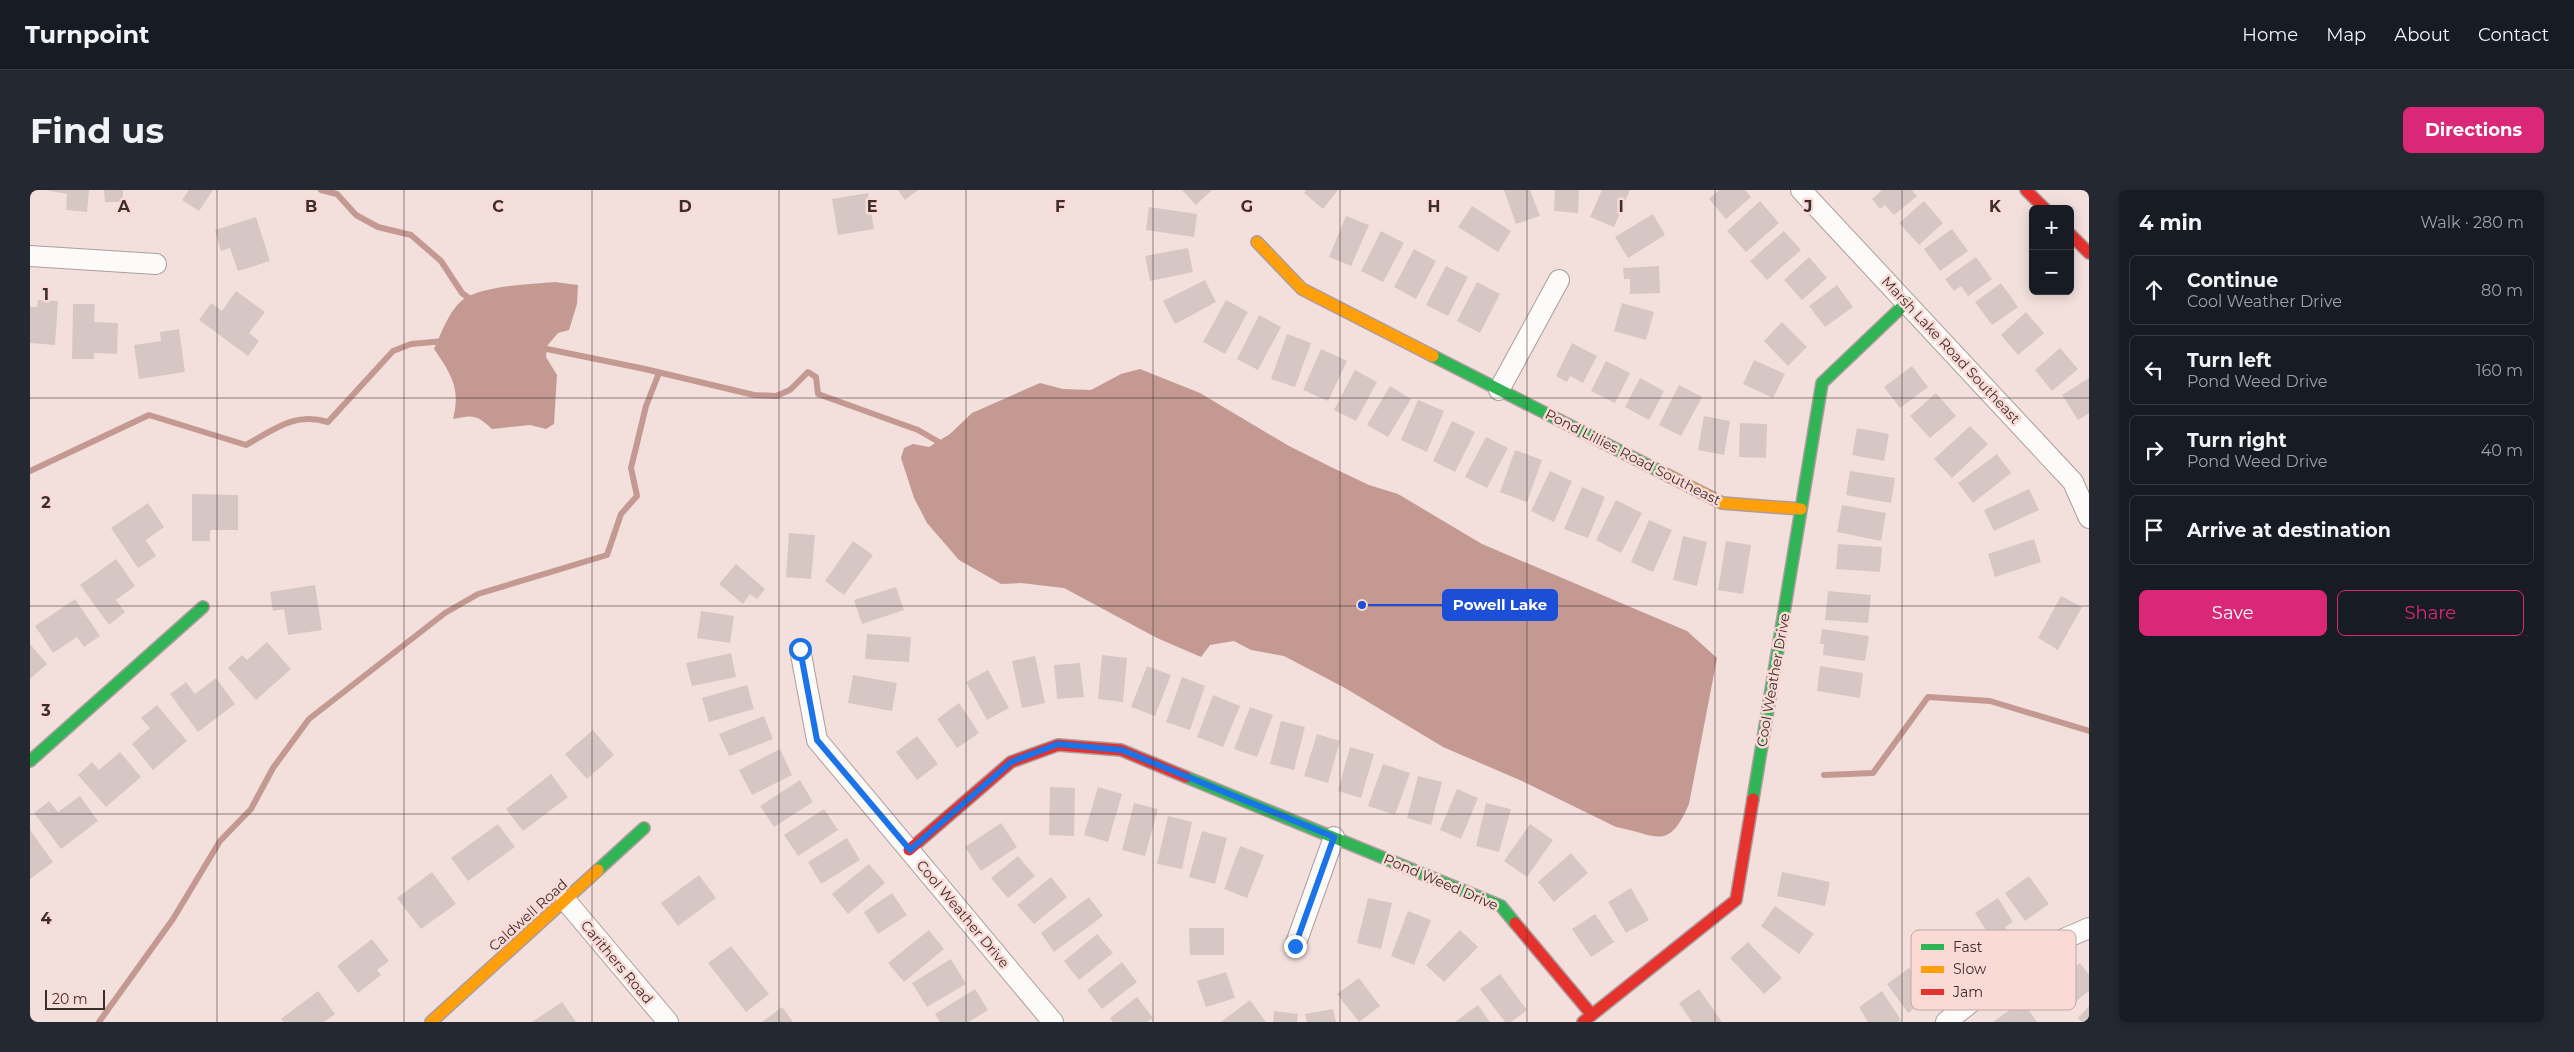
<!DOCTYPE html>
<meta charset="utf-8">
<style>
:root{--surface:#171b24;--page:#242831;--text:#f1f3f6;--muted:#9ea1a6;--line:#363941;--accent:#db2777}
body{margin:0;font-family:Montserrat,sans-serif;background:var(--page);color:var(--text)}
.controls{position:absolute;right:15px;top:15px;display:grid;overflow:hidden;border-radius:8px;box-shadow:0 2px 12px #0003}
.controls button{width:45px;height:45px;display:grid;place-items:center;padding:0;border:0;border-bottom:1px solid var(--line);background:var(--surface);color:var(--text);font:25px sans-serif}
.scale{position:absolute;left:15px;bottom:12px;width:60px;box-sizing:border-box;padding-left:5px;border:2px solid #3b2e2c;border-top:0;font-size:14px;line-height:18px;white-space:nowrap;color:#3b2e2c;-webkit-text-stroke:4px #fbdad5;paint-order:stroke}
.stop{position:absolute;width:15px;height:15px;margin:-11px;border:4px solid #1a73e8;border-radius:50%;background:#fff}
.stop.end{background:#1a73e8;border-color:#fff;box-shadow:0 1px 5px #0008}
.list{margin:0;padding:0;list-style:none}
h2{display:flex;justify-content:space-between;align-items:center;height:65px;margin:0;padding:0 20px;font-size:21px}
h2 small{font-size:16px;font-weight:400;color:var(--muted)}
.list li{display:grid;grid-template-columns:32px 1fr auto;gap:15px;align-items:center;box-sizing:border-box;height:70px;margin:0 10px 10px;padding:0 10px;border:1px solid var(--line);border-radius:8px}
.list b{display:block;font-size:19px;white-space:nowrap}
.list p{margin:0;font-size:16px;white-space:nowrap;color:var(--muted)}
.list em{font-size:16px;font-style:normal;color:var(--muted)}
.actions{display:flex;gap:10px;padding:15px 20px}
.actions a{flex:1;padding:11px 0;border:1px solid var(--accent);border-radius:8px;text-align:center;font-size:18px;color:var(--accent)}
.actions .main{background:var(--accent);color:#fff}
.icon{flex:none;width:28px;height:28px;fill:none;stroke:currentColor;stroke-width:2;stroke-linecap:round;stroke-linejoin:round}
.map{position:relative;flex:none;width:2059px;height:832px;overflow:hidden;border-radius:8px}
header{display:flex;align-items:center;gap:30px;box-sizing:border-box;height:70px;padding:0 25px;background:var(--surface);border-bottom:1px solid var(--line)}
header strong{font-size:24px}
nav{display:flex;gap:28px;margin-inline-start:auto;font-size:18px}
.intro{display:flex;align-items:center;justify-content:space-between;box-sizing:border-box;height:120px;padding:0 30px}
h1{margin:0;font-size:35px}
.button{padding:12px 22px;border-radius:8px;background:var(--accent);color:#fff;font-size:18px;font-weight:700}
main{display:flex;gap:30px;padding:0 30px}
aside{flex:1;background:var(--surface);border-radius:8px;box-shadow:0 2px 12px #0003}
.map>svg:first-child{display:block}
.water{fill:#c39992}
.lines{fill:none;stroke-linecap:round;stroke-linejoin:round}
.stream{stroke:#c39992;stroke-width:6}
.building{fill:#d6c7c5}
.street-casing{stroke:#ac9d9c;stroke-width:22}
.fast-casing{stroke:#ac9d9c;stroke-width:14}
.slow-casing{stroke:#ac9d9c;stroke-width:14}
.jam-casing{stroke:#ac9d9c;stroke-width:14}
.street{stroke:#fdfafa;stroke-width:20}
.fast{stroke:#30b455;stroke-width:11}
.slow{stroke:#ff9f0a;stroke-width:11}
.jam{stroke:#e5322d;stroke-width:11}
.route{stroke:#1a73e8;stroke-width:6}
.grid{fill:none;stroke:#3b2e2c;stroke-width:1;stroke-opacity:0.55}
.labels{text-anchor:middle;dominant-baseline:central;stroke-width:5;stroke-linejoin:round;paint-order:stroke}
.street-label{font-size:14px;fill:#3b2e2c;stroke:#fbdad5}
.key{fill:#fbdad5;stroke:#c1a6a2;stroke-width:1}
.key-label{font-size:14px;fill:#3b2e2c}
.grid-label{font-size:16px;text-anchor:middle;font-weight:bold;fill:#3b2e2c;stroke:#fbdad5;stroke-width:5;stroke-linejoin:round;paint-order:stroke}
.leader{fill:none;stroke:#1d4ed8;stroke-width:2}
.callout-dot{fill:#1d4ed8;stroke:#fbdad5;stroke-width:2}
.callout{fill:#1d4ed8;stroke:#1d4ed8;stroke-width:2}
.callout-label{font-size:15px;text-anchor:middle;font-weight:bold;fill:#fff}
</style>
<header>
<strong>Turnpoint</strong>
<nav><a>Home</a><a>Map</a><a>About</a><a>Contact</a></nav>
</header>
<div class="intro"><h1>Find us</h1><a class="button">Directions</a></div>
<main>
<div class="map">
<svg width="2059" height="832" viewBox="0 0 2059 832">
<rect width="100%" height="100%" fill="#f3e0dd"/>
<path class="water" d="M525,92l23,3 -1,19 -8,26 -11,3 -11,13 -1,11 11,18 -3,49 -8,5 -16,-4 -38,4c-16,-15 -19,-14 -39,-10 8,-31 -2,-45 -19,-70 7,-15 17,-44 33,-52 21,-11 64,-13 88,-15z
M1110,179l60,24 89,53 44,22 36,17 29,9 84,50 205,87 30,27 -28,146c-21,49 -33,30 -73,23l-94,-46 -79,-34 -98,-59 -61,-32 -33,-6 -17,-9 -24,4 -9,12 -44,-19 -93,-50 -43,-5 -20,1 -42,-24 -32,-37 -13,-25 -13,-40 3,-10 9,-4 16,3 21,-13 22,-21 68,-30 23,6 28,1 30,-16z"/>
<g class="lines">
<path class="stream" d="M291,0l16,4 19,21 22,12 33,8 30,26 21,32 12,9
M509,161l8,-2 98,20 109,26 22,1 14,-6 18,-18 8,5 2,17 100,36 26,15
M0,281l119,-56 97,30c29,-16 48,-33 82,-23l65,-71 18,-7 33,-3
M1794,585l49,-2 55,-76 62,4 99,30
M69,832l74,-103 47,-78 31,-32 22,-41 36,-49 136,-106 33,-19 129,-39 14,-41 16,-18 -6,-28 15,-62 13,-33"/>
</g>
<path class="building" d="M15,0h44l-2,22 -21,-2 1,-16z
M74,0h19v12h-18z
M159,0h24l-14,21 -17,-11z
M868,0h20l-13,10z
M1152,0h30l-16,15z
M1276,0h32l-15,19 -19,-16z
M1474,0h26l10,26 -24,8z
M1525,0h24l-1,23 -24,-2z
M1572,0h28l-16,37 -24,-10z
M1689,0h26l6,7 -25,22 -17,-20z
M1852,0h30l5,6 -23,19 -9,-10 -5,4 -8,-10z
M838,3l6,36 -36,6 -6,-36z
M1730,11l19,22 -33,29 -19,-21z
M1894,11l19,22 -24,22 -20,-22z
M1442,16l39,25 -13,21 -40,-25z
M1119,17l48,7 -3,23 -48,-7z
M1623,24l12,21 -37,23 -13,-21z
M1316,26l23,9 -18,41 -22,-9z
M226,27l14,44 -32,10 -8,-23 -9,3 -6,-21z
M1922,39l16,22 -28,20 -16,-22z
M1351,41l23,12 -21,39 -22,-11z
M1754,41l17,19 -34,30 -17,-19z
M1158,58l5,24 -43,9 -5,-25z
M1384,59l22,12 -20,38 -22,-12z
M1779,67l18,21 -25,22 -18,-20z
M1946,67l16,22 -24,17 -7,-10 -7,5 -9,-12z
M1416,76l22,11 -20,39 -22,-11z
M1629,76l1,27 -30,1v-15h-6l-1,-11z
M1175,90l11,22 -41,22 -12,-23z
M1447,92l23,12 -20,39 -23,-12z
M1971,93l17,24 -26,18 -17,-23z
M1807,95l16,22 -28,20 -16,-21z
M206,101l29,21 -16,21 10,8 -11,15 -49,-36 12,-17 11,8z
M8,110l20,1 -3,44 -25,-2v-36h7z
M1196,110l22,12 -23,42 -22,-12z
M1592,113l32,9 -8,28 -32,-9z
M43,114h22l-1,18 24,1 -1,31 -23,-1v6h-22z
M1996,122l18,21 -26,22 -17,-20z
M1229,125l22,12 -23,43 -21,-11z
M1752,132l25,25 -19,19 -24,-25z
M149,139l6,43 -46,7 -5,-34 27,-4 -1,-9z
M1257,144l24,9 -16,44 -24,-8z
M1542,153l25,13 -14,27 -13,-7 -3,6 -11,-6z
M2030,158l18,21 -26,22 -17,-21z
M1291,159l26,12 -19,40 -25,-11z
M1724,170l31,14 -12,24 -30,-14z
M1576,171l24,12 -15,30 -24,-12z
M1882,176l16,21 -28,21 -16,-21z
M1325,180l22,12 -21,39 -22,-11z
M1610,188l24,13 -15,29 -24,-13z
M2059,188v35l-11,7 -16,-25z
M1649,195l23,12 -21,39 -22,-11z
M1360,196l21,13 -23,38 -21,-12z
M1906,203l20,23 -26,22 -20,-22z
M1388,210l26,11 -17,41 -26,-12z
M1674,226l26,5 -6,34 -26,-5z
M1422,231l23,11 -20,40 -22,-11z
M1710,233l27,1 -1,34 -27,-1z
M1940,236l18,18 -36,34 -18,-19z
M1827,238l32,6 -5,27 -32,-6z
M1456,247l22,11 -21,40 -22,-11z
M1485,260l27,10 -15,42 -27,-10z
M1967,264l14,19 -38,30 -15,-20z
M1520,281l22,10 -18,41 -23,-11z
M1820,281l45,7 -4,25 -45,-8z
M1552,297l23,10 -17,41 -24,-9z
M1999,299l10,21 -45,21 -10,-21z
M162,304l46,1v35h-28v11h-18z
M1586,310l26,13 -21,40 -25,-13z
M118,313l16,24 -18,13 10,16 -18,12 -27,-40z
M1812,315l44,8 -5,28 -44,-9z
M1619,330l23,10 -19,42 -22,-10z
M759,343l26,2 -4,44 -25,-2z
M1653,346l24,6 -10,44 -24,-6z
M2004,349l7,23 -46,15 -7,-23z
M823,351l20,14 -29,40 -19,-14z
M1696,351l25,4 -8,49 -25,-4z
M1808,354l44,3 -2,25 -44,-3z
M86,369l19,27 -19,14 9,12 -16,13 -29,-40z
M706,374l29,25 -8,10 -7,-5 -7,10 -24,-20z
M285,395l7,45 -34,5 -4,-26 -11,2 -3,-19z
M866,397l8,23 -42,14 -8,-24z
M1798,401l43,4 -3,28 -43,-3z
M2031,406l21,11 -24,43 -20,-12z
M45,409l25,37 -16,11 -7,-10 -24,16 -18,-27z
M671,421l33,5 -4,27 -33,-5z
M1792,439l47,7 -4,25 -42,-6 1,-11h-4z
M837,444l44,3 -2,25 -44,-3z
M237,452l24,27 -35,31 -28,-32 14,-13 5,5z
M0,454l17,20 -17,15z
M701,463l5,24 -44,9 -6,-23z
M1072,465l25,3 -4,44 -25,-3z
M1005,466l10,47 -23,5 -10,-47z
M1050,473l4,34 -27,2 -3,-34z
M1117,476l24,9 -16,41 -24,-9z
M1790,476l43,7 -3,25 -43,-7z
M958,480l21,38 -22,12 -21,-38z
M823,485l44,8 -5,28 -44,-8z
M1152,487l23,9 -15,44 -24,-8z
M186,488l19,26 -37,28 -28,-38 16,-12 9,12z
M717,495l7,24 -45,13 -7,-24z
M1183,505l27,11 -17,41 -26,-10z
M929,513l20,30 -22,15 -20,-29z
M127,515l30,36 -34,29 -21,-26 18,-16 -9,-10z
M1220,517l23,8 -16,42 -23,-8z
M734,526l9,23 -44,17 -10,-22z
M1251,531l24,6 -11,43 -24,-6z
M563,540l21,25 -27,24 -22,-25z
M1287,544l23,7 -12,42 -24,-7z
M887,546l21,28 -21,16 -21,-28z
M1320,557l24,7 -13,44 -23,-7z
M750,559l12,26 -40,20 -13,-25z
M90,562l21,25 -35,30 -28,-32 14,-13 7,8z
M1353,574l27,9 -15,42 -27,-9z
M521,584l17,23 -45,34 -17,-22z
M1388,586l24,6 -11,43 -24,-7z
M770,590l13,22 -39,25 -14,-21z
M1020,597l25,1 -1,48 -25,-1z
M1068,597l24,7 -14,48 -24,-7z
M1427,599l21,9 -17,41 -21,-9z
M50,606l18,25 -37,28 -27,-36 15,-12 9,11z
M1104,613l24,6 -13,47 -23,-6z
M1456,613l25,6 -12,43 -23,-6z
M794,619l14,21 -40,26 -14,-21z
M1138,626l24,6 -10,47 -25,-5z
M971,633l16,24 -36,24 -16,-24z
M468,634l17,23 -47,34 -17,-23z
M1500,634l23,16 -26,37 -23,-16z
M0,640l23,32 -23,17z
M1172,641l25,7 -12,46 -26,-7z
M817,648l13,22 -39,24 -13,-22z
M1210,656l24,9 -17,43 -23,-9z
M1541,663l17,20 -34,29 -16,-20z
M988,666l17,20 -27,22 -17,-20z
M839,674l16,19 -37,31 -16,-20z
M402,682l24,32 -35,25 -24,-31z
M1752,682l48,10 -5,24 -48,-10z
M669,685l17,23 -38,28 -17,-23z
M1999,686l20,28 -24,17 -20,-28z
M1021,687l16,20 -33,27 -17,-19z
M1601,698l18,32 -23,13 -18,-31z
M862,703l15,22 -29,19 -14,-22z
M1059,707l14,19 -49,36 -13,-19z
M1338,708l24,5 -11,46 -24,-6z
M1968,708l15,24 -8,5 5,8 -15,9 -20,-31z
M1745,716l39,28 -15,20 -38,-28z
M1378,721l23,9 -17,45 -23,-9z
M1565,724l19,28 -23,15 -19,-28z
M1159,738h35v27h-34z
M899,740l15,19 -40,33 -16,-19z
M1430,740l18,17 -34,35 -18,-17z
M1067,744l16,19 -34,27 -15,-19z
M342,749l17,22 -12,9 4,5 -23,18 -21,-27z
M1718,752l34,36 -18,16 -34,-36z
M701,756l38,48 -23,18 -38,-49z
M921,769l15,25 -39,23 -15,-24z
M1092,772l15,20 -35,27 -15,-19z
M2050,773l9,12v16l-19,15 -17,-22z
M1879,778l21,28 -22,17 -21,-29z
M1196,782l9,26 -29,9 -9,-26z
M1470,784l27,36 -16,12h-6l-25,-33z
M1329,788l21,28 -21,16 -22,-28z
M945,799l13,21 -19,12h-29l-5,-8z
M1669,799l23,33h-30l-13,-19z
M288,801l17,23 -11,8h-40l-3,-3z
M1852,801l19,29 -3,2h-30l-9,-15z
M1107,807l16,21 -6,4h-34l-3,-4z
M1220,810l16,22h-45z
M1992,811l15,21h-44z
M532,812l14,20h-44z
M1448,815l12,17h-33l-1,-1z
M2059,816v16h-7l-4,-4z
M752,817l11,15h-31z
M1303,819l3,13h-29l-2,-8z
M1244,821l24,3 -1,8h-24z"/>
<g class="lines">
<defs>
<path id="street" d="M1771,0l272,292 16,36
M0,66l126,8
M1469,200l60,-110
M770,459l17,91 236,282
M536,711l102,121
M1265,756l39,-109
M1916,832l92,-72 51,-22"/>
<path id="fast" d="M1403,166l236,120
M0,571l173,-154
M1156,587l315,129 14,17
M1723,609l69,-416 85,-81
M568,680l46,-42"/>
<path id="slow" d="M1227,52l45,47 131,67
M1639,286l53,27 79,6
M401,832l167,-152"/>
<path id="jam" d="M1996,0l19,19
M2040,44l19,19
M879,660l102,-88 47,-17 63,5 65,27
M1485,733l77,92
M1553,832l153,-122 17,-101"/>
</defs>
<use href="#street" class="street-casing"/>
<use href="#fast" class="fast-casing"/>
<use href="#slow" class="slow-casing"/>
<use href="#jam" class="jam-casing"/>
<use href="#street" class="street"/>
<use href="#fast" class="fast"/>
<use href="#slow" class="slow"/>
<use href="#jam" class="jam"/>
</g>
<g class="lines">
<path class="route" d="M770,459l17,91 93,110 101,-88 47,-18 64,6 212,87 -39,109"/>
</g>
<path class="grid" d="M187,0v832M374,0v832M562,0v832M749,0v832M936,0v832M1123,0v832M1310,0v832M1497,0v832M1685,0v832M1872,0v832M0,208h2059M0,416h2059M0,624h2059"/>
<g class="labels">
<g class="street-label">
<text transform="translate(1921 160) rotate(47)">Marsh Lake Road Southeast</text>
<text transform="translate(1603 267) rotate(27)">Pond Lillies Road Southeast</text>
<text transform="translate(1743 490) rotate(-80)">Cool Weather Drive</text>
<text transform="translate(1411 692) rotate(23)">Pond Weed Drive</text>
<text transform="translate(933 724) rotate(50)">Cool Weather Drive</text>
<text transform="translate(498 725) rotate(-42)">Caldwell Road</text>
<text transform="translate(587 772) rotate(50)">Carithers Road</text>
</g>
</g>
<rect x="1881" y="740" width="165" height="80" rx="8" class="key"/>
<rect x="1891" y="754" width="23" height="6" fill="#30b455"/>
<rect x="1891" y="776" width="23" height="7" fill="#ff9f0a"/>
<rect x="1891" y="799" width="23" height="6" fill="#e5322d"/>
<g class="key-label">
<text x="1923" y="762">Fast</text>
<text x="1923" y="784">Slow</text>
<text x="1923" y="807">Jam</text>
</g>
<g class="grid-label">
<text x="94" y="22">A</text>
<text x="281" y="22">B</text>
<text x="468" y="22">C</text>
<text x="655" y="22">D</text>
<text x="842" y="22">E</text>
<text x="1030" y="22">F</text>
<text x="1217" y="22">G</text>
<text x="1404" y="22">H</text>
<text x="1591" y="22">I</text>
<text x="1778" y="22">J</text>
<text x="1965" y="22">K</text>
<text x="16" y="110">1</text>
<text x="16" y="318">2</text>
<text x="16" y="526">3</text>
<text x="16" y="734">4</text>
</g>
<path class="leader" d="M1332 415L1413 415"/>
<circle class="callout-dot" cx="1332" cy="415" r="5"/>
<rect class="callout" x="1413" y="400" width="114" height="30" rx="5"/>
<g class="callout-label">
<text x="1470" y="420">Powell Lake</text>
</g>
</svg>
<div class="controls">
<button>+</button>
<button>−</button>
</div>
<div class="scale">20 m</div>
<div class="stop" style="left:770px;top:459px"></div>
<div class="stop end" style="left:1265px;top:756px"></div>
</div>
<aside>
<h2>4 min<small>Walk · 280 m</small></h2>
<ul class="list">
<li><svg class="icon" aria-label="ahead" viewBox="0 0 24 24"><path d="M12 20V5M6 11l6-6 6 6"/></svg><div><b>Continue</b><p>Cool Weather Drive</p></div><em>80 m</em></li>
<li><svg class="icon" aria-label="left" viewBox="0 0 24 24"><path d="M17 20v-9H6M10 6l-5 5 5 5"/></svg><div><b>Turn left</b><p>Pond Weed Drive</p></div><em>160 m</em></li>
<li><svg class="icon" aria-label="right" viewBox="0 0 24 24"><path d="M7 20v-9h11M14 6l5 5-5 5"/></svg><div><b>Turn right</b><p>Pond Weed Drive</p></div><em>40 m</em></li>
<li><svg class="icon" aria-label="arrive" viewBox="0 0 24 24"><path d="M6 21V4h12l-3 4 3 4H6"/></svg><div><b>Arrive at destination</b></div></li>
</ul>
<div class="actions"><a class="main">Save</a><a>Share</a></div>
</aside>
</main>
